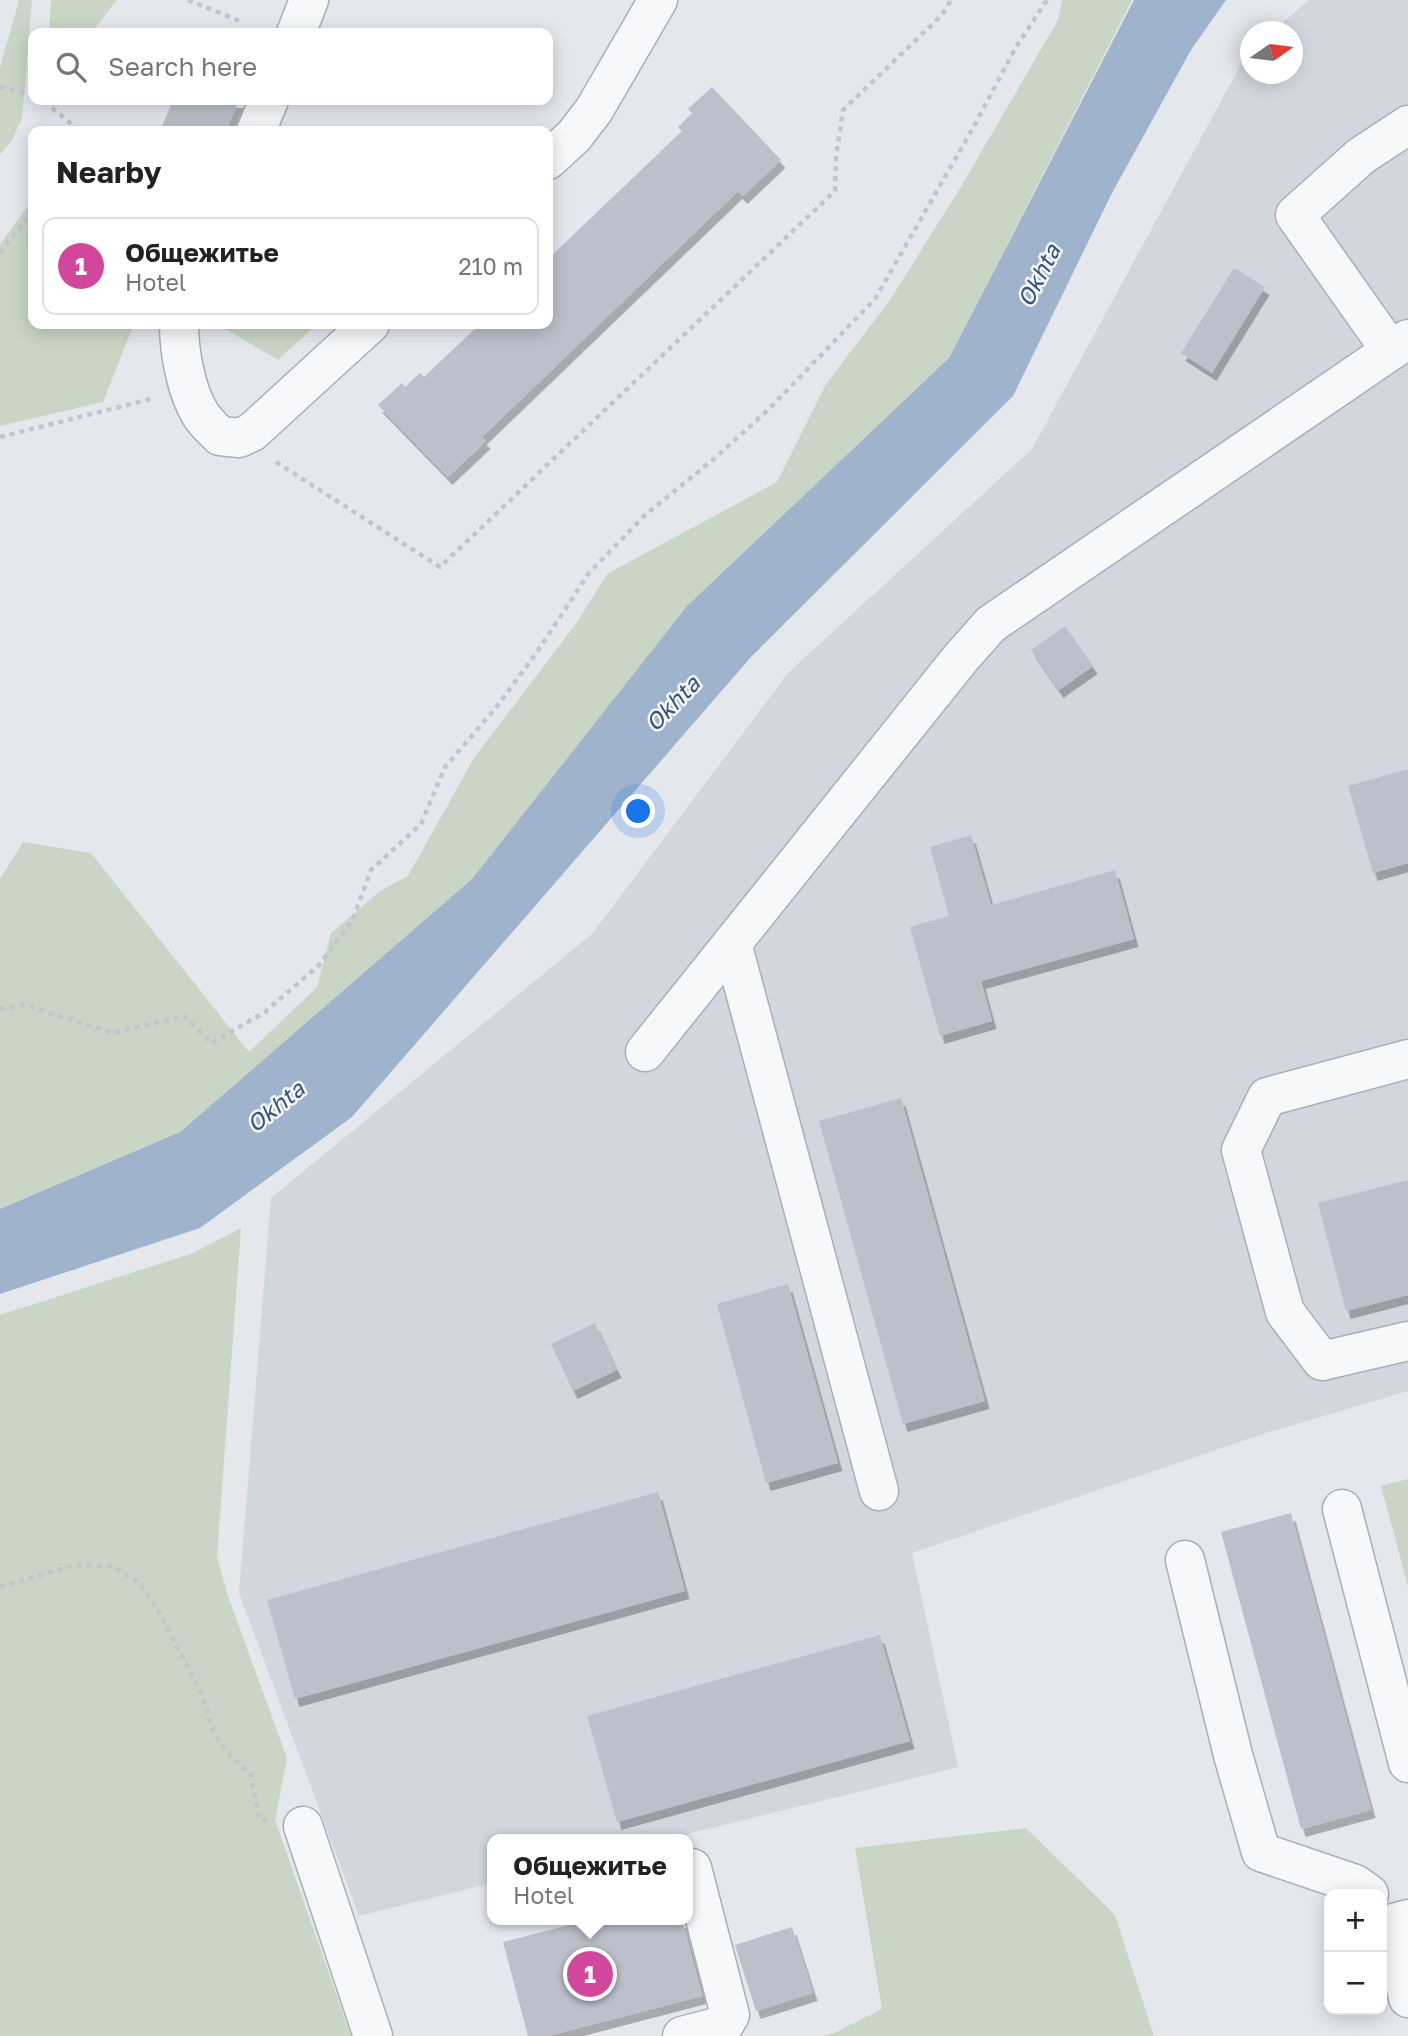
<!DOCTYPE html>
<meta charset="utf-8">
<style>
:root{--surface:#fff;--page:#f2f2f2;--text:#222;--muted:#767676;--line:#e0e0e0;--accent:#7c3aed}
body{margin:0;font-family:"Golos Text",sans-serif;background:var(--page);color:var(--text)}
.controls{position:absolute;right:21px;bottom:21px;display:grid;overflow:hidden;border-radius:14px;box-shadow:0 4px 18px #0003}
.controls button{width:63px;height:63px;display:grid;place-items:center;padding:0;border:0;border-bottom:2px solid var(--line);background:var(--surface);color:var(--text);font:35px sans-serif}
.compass{position:absolute;left:1240px;top:21px;width:63px;height:63px;border-radius:50%;background:var(--surface);box-shadow:0 4px 18px #0003;rotate:76deg}
.you{position:absolute;left:639px;top:812px;width:24px;height:24px;margin:-18px;border:5px solid #fff;border-radius:50%;background:#1a73e8;box-shadow:0 0 0 10px #1a73e833}
.badge{display:grid;place-items:center;width:46px;height:46px;border-radius:50%;background:var(--accent);color:#fff;font-size:23px;font-weight:700}
.pin{position:absolute;translate:-50% -50%;border:4px solid #fff;box-shadow:0 2px 7px #0006}
.popup{position:absolute;left:487px;top:1834px;width:206px;height:91px;box-sizing:border-box;display:grid;place-content:center;border-radius:14px;background:var(--surface);filter:drop-shadow(0 2px 5px #0005);font-size:23px;white-space:nowrap;color:var(--muted)}
.popup b{font-size:26px;color:var(--text)}
.popup::after{content:'';position:absolute;left:50%;top:100%;margin-left:-14px;border:14px solid transparent;border-top-color:var(--surface)}
.list{margin:0;padding:0;list-style:none}
h2{display:flex;justify-content:space-between;align-items:center;height:91px;margin:0;padding:0 28px;font-size:30px}
h2 small{font-size:23px;font-weight:400;color:var(--muted)}
.list li{display:grid;grid-template-columns:46px 1fr auto;gap:21px;align-items:center;box-sizing:border-box;height:98px;margin:0 14px 14px;padding:0 14px;border:2px solid var(--line);border-radius:14px}
.list b{display:block;font-size:26px;white-space:nowrap}
.list p{margin:0;font-size:23px;white-space:nowrap;color:var(--muted)}
.list em{font-size:23px;font-style:normal;color:var(--muted)}
.icon{flex:none;width:38px;height:38px;fill:none;stroke:currentColor;stroke-width:2;stroke-linecap:round;stroke-linejoin:round}
.map{position:relative;flex:none;width:1408px;height:2036px;overflow:hidden}
.search{position:absolute;background:var(--surface);box-shadow:0 4px 18px #0003;left:28px;top:28px;width:525px;height:77px;display:flex;align-items:center;gap:18px;box-sizing:border-box;padding:0 24px;border-radius:14px;color:var(--muted);font-size:26px}
.panel{position:absolute;background:var(--surface);box-shadow:0 4px 18px #0003;left:28px;top:126px;width:525px;height:203px;border-radius:14px}
.map>svg:first-child{display:block}
.built{fill:#d2d6de}
.green{fill:#c9d6c5}
.water{fill:#9fb4cc}
.building{fill:#bbc0ca;filter:url(#shadow)}
.lines{fill:none;stroke-linecap:round;stroke-linejoin:round}
.minor-casing{stroke:#a9aeb7;stroke-width:41}
.path{stroke:#c2c5cb;stroke-width:4.5;stroke-dasharray:5 5;stroke-linecap:butt}
.minor{stroke:#f7f8fa;stroke-width:38}
.labels{text-anchor:middle;dominant-baseline:central;stroke-width:5;stroke-linejoin:round;paint-order:stroke}
.water-label{font-size:23px;font-style:italic;fill:#34527a;stroke:#f4f6f9}
</style>
<div class="map">
<svg width="1408" height="2036" viewBox="0 0 1408 2036">
<defs>
<filter id="shadow"><feDropShadow dx="4.5" dy="8" stdDeviation="0" flood-color="#0004"/></filter>
</defs>
<rect width="100%" height="100%" fill="#e4e7ec"/>
<path class="built" d="M1309,0h99v1391l-139,41 -357,121 46,214 -291,72h-175v44l-133,33 -120,-323 32,-395 321,-264 197,-262 243,-223 213,-392 5,-5v22h42v-42l-19,-1z"/>
<path class="green" d="M19,0h13l-10,118 -10,22 -12,15v-87z
M51,0h66l-26,33h-42z
M1062,0h70l-183,358 -262,248 -215,273 -292,253 -180,77v-330l23,-37 68,11 158,199 68,-65 14,-54 49,-42 28,-15 66,-118 104,-137 29,-47 170,-92 49,-98 64,-84 72,-115 96,-165z
M33,199v125h101l-31,78 -103,24v-182z
M217,324h100l-39,36z
M241,1228l-24,329 11,39 59,162 -12,62 76,216h-351v-721l193,-62z
M1408,1479v107l-27,-100z
M1026,1828l89,87 39,121h-330l10,-3 48,-24 -27,-161z"/>
<path class="water" d="M1134,0h92l-35,50 -79,143 -99,203 -262,261 -399,460 -152,111 -200,66v-85l180,-77 292,-253 215,-273 262,-248z"/>
<path class="building" d="M712,87l69,73 -38,36 -5,-5 -256,246 4,4 -38,36 -70,-72 24,-22 3,4 15,-14 4,4 56,-53h68v-65l134,-128 -4,-4 14,-14 -4,-4z
M173,100h66l-13,31h-60l-5,-2z
M1234,268l31,19 -53,86 -31,-20z
M1065,626l28,40 -34,24 -28,-40z
M1408,769v94l-35,10 -25,-87z
M971,835l20,70 124,-35 19,69 -153,42 11,40 -52,15 -30,-109 39,-11 -19,-69z
M901,1098l84,303 -82,23 -84,-303z
M1408,1180v115l-62,16 -28,-108z
M788,1284l50,179 -72,20 -49,-179z
M595,1323l22,47 -44,21 -22,-47z
M658,1492l27,99 -390,108 -28,-99z
M1291,1513l80,297 -70,19 -80,-297z
M880,1635l30,106 -293,81 -30,-106z
M589,1920h93l20,76 -154,40h-20l-25,-94z
M792,1927l21,66 -57,18 -21,-66z"/>
<g class="lines">
<defs>
<path id="minor" d="M296,33l13,-33
M256,131l13,-31
M548,160l26,-24 20,-26 64,-110
M179,324c0,27 7,68 22,91 5,8 13,15 19,21l19,2 13,-6 118,-108
M1391,351l-96,-136 66,-59 47,-31
M732,943l147,548
M645,1052l315,-393 31,-35 417,-285
M1408,1059l-141,38 -26,53 44,162 37,49 86,-20
M1342,1509l66,254
M1185,1560l48,195 28,97 94,32 14,10
M303,1826l70,210
M1408,1919l-15,4 15,75
M682,2036l42,-11 6,-10 -38,-147"/>
</defs>
<use href="#minor" class="minor-casing"/>
<path class="path" d="M188,0l54,22
M0,87l33,7
M52,108l28,23
M0,253l33,-43
M0,437l155,-39
M276,462l164,105 395,-376 1,-34 7,-47 99,-95 9,-15
M0,1009l25,-4 88,28 71,-17 28,27 53,-31 54,-47 33,-44 19,-51 50,-46 24,-57 50,-58 42,-57 52,-79 56,-58 69,-56 54,-49 107,-111 98,-171 43,-81 31,-47
M0,1587l75,-22 37,1 28,18 15,21 46,87 13,41 16,22 21,20 8,43 2,2 6,1"/>
<use href="#minor" class="minor"/>
</g>
<g class="labels">
<g class="water-label">
<text transform="translate(1038 275) rotate(-63)">Okhta</text>
<text transform="translate(672 703) rotate(-46)">Okhta</text>
<text transform="translate(275 1106) rotate(-39)">Okhta</text>
</g>
</g>
</svg>
<div class="controls">
<button>+</button>
<button>−</button>
</div>
<svg class="compass" viewBox="-18 -18 36 36"><path d="M0-13l5 13h-10z" fill="#e53935"/><path d="M0 13l5-13h-10z" fill="#767676"/></svg>
<div class="you"></div>
<div class="pin badge" style="left:590px;top:1974px;background:#d1479c">1</div>
<div class="popup"><b>Общежитье</b>Hotel</div>
<div class="search"><svg class="icon" aria-label="search" viewBox="0 0 24 24"><circle cx="10" cy="10" r="6"/><path d="M15 15l6 6"/></svg>Search here</div>
<section class="panel">
<h2>Nearby<small></small></h2>
<ul class="list">
<li><span class="badge" style="background:#d1479c">1</span><div><b>Общежитье</b><p>Hotel</p></div><em>210 m</em></li>
</ul>
</section>
</div>
